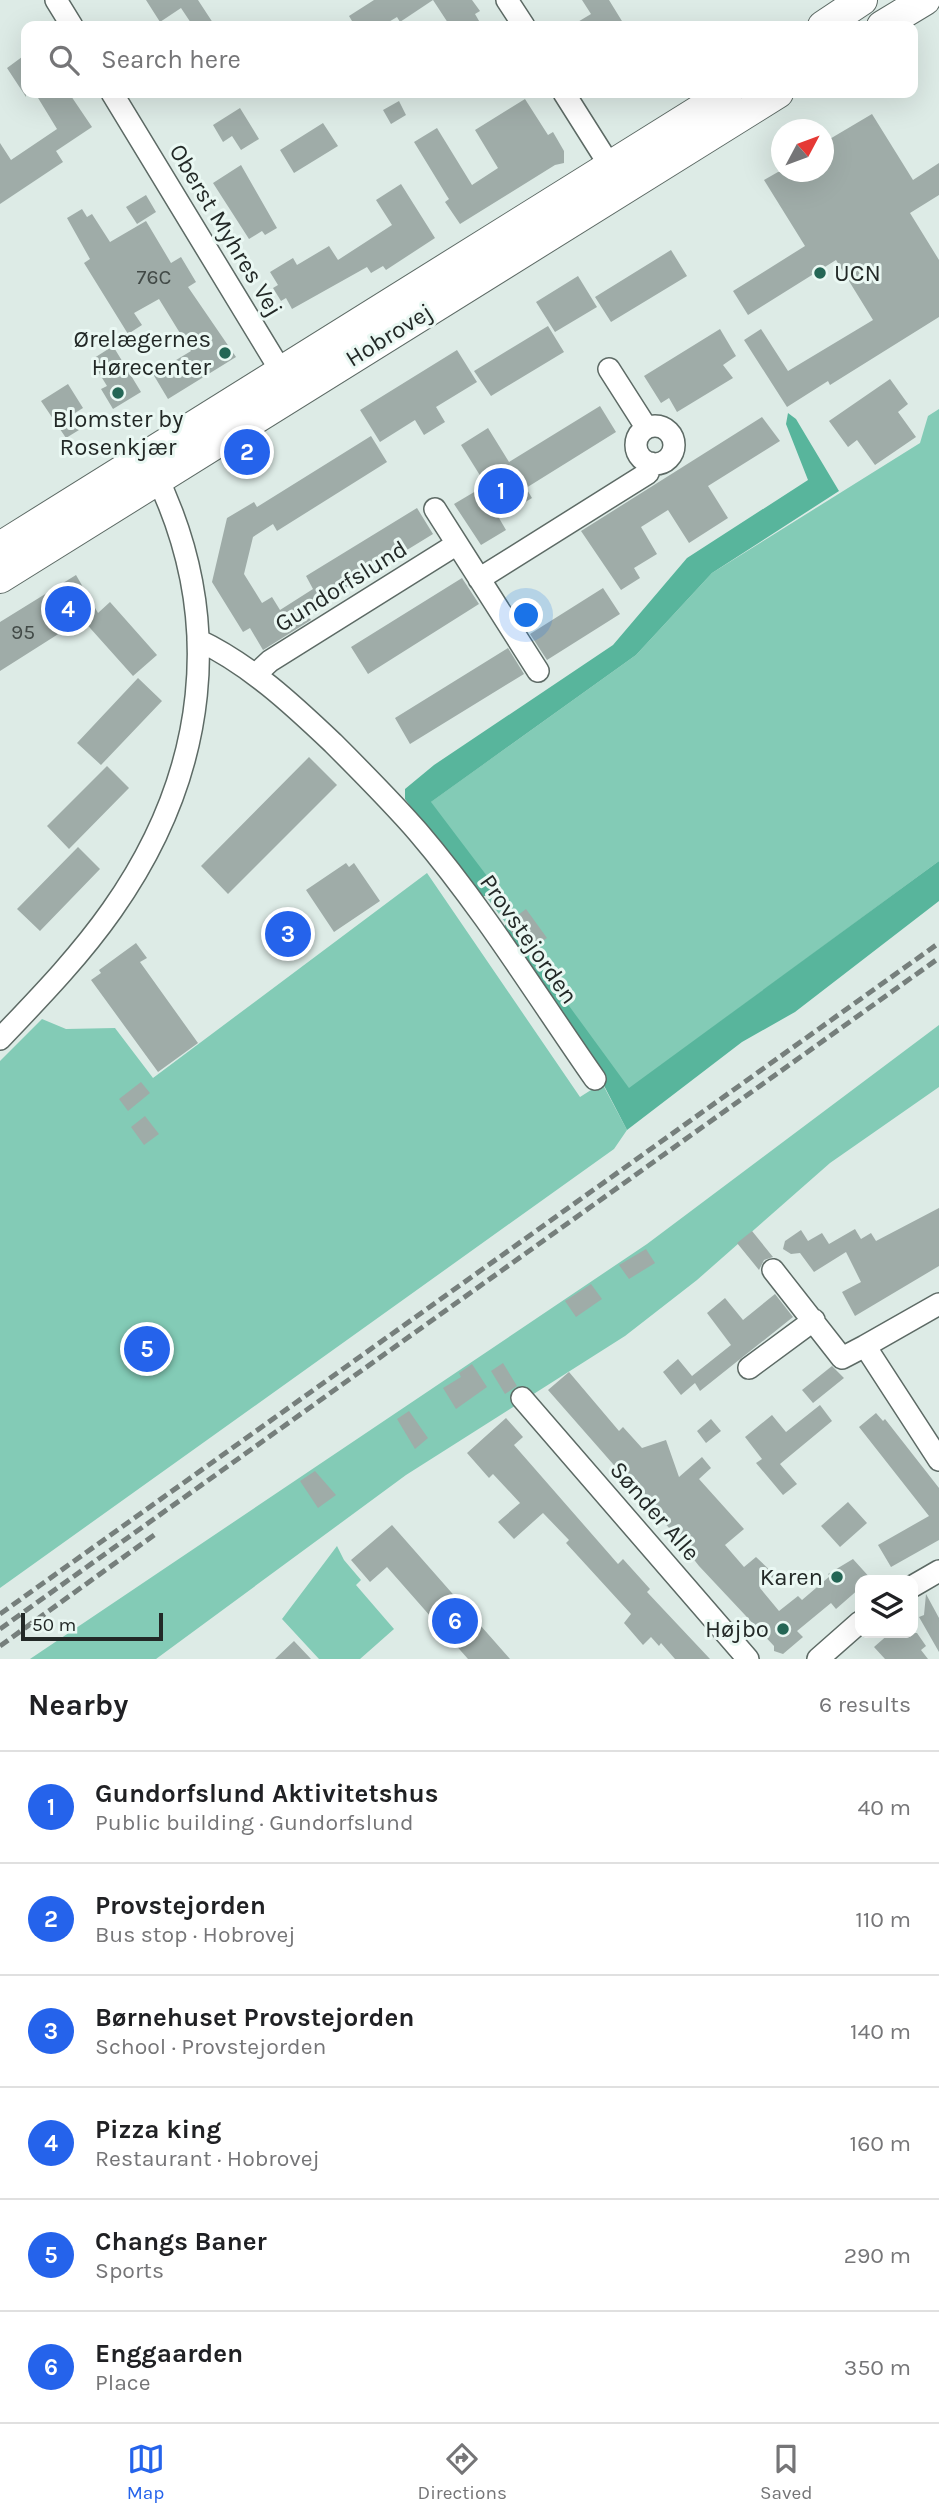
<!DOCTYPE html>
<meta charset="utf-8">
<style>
:root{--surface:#fff;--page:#f6f6f6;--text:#202124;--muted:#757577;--line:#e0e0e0;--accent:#2563eb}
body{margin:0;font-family:Karla,sans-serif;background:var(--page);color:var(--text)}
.controls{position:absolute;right:21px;bottom:21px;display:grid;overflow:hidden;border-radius:14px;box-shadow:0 7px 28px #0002}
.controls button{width:63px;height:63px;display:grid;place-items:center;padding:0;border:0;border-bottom:2px solid var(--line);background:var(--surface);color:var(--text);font:35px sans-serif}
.compass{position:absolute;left:771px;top:119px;width:63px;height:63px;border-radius:50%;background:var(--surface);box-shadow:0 7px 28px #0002;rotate:49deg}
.scale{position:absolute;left:21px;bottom:18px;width:142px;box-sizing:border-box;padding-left:7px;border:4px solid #232927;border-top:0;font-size:19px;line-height:24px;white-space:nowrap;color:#232927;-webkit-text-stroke:5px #eaf8f3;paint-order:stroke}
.you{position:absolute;left:527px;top:616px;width:24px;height:24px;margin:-18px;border:5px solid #fff;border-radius:50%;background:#1a73e8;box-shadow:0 0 0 10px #1a73e833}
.badge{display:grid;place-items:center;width:46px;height:46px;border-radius:50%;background:var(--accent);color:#fff;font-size:23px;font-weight:700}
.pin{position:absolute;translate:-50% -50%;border:4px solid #fff;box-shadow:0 2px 7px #0006}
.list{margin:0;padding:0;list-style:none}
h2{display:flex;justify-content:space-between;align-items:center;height:91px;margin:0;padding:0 28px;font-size:30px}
h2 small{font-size:23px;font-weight:400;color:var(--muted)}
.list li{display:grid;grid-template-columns:46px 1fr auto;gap:21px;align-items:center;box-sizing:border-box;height:112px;padding:0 28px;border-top:2px solid var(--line)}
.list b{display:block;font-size:26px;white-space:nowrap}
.list p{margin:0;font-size:23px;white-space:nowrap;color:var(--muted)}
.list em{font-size:23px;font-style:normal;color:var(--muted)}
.icon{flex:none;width:38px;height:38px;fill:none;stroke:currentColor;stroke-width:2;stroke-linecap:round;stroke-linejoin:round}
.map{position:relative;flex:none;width:939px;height:1659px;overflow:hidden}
.search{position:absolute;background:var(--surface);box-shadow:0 7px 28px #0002;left:21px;right:21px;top:21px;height:77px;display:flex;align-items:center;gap:18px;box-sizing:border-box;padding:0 24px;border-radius:14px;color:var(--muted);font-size:26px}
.sheet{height:763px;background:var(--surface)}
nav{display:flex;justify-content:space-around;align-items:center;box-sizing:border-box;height:98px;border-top:2px solid var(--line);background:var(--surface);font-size:19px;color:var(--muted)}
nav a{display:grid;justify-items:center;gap:4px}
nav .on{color:var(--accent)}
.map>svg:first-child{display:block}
.green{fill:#83cbb6}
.forest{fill:#58b59c}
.building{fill:#9faca8}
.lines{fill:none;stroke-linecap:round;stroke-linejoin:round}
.street-casing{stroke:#5d6a65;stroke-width:24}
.secondary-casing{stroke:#5d6a65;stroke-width:32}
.street{stroke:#fff;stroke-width:21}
.secondary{stroke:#fff;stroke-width:30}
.rail{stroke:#767f7c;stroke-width:5;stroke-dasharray:10 5;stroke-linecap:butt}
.poi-dot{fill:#246655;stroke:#eaf8f3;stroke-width:2.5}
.labels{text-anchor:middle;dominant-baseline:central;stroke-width:6;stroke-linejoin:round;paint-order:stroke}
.number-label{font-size:21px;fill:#424a47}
.street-label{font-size:24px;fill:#232927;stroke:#eaf8f3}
.poi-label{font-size:24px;fill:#232927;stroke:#eaf8f3;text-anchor:end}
</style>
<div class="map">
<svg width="939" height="1659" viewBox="0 0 939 1659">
<rect width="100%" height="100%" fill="#ddebe6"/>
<path class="green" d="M939,409v452l-310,228 -208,-280 215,-154 76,-82 208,-130 8,-27z
M427,873l153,224 22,-14 25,47 -13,19 -614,439v-527l42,-42 24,10 49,-1 38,50z
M939,1025v62l-109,76 -133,117 -72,56 -219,139 -250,184h-126l617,-415z
M337,1546l7,14 17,20 -5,5 38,44 -34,30h-41l-37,-40z"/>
<path class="forest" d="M788,413l8,6 43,72 -127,82 -76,82 -205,147 62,82 2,9 -17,5 -73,-99v-10l29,-24 179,-120 74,-87 121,-78 -22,-56z
M939,861v40l-144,111 -53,30 -115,88 -29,-56 -97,-142 5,-8 20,28 3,-1 100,137z"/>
<path class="building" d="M146,0h52l17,26h-22l-12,-18 -21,14z
M374,0h98l8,11 -5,3 7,12h-32l-17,-26 -33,22 -3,-5 -15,9h-27l-6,-10z
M582,0h27l16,26h-54l20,-12z
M26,54v43l-19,-29z
M35,93h34l23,34 -36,24 7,11 -63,42v-61l11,17 46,-31z
M525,99l23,36 5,-3 11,19v12l-9,2 -95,59 -15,-22 4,-3 -2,-3 -33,-54 23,-14 35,57 26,-17 -23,-38z
M399,101l7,14 -15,9 -8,-14z
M240,108l19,31 -18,11 -9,-14 -9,6 -10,-17z
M872,114l41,66 26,-17v32l-29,18 29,47v57l-109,68 -2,-4 -41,26 -43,-67 17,-11 27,42 85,-51 -37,-60 -88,55 -15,-24 72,-45 -41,-66 14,-8h45v-29z
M323,123l15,23 -44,27 -14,-23z
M241,165l36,63 -12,7 -3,-4 -13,8 -36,-56z
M401,184l34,54 -49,32 -3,-4 -12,7 -4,-6 -75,42 -6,-11 -5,3 -8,-13 5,-3 -8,-13 23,-14 4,7 32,-19 9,14 54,-35 -16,-25z
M146,195l10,17 -19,12 -11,-17z
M82,209l5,8 5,-3 18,28 36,-21 25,42 10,-6 15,25 -8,5 48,70 -68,42 -15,-25 38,-23 -32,-52 -25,14 8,12 -14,9 -44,-71 6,-4 -23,-41z
M671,250l16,26 -76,46 -16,-25z
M578,276l19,31 -42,25 -19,-30z
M548,326l16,26 -73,44 -17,-25z
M720,329l16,27 -13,9 10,13 -56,34 -8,-14 -8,5 -17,-27z
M113,346l28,46 -28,17 -12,-20 6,-3 -16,-26z
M457,350l20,32 -41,25 9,15 -21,13 -9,-15 -35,22 -20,-32z
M890,379l18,25 -10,8 18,25 -41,28 -18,-25 -9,7 -19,-26z
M68,384l15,24 -13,8 9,14 -13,8 -25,-37z
M600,406l16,26 -90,56 6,10 -33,20 7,12 -25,15 -27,-41 32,-19 -25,-40 27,-17 21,34z
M762,417l18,24 -72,45 20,32 -39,25 -21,-33 -27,17 16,27 -23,14 6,10 -19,12 -40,-59z
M371,436l16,26 -110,69 -4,-7 -20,13 -9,37 18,29 10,-6 8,13 33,-21 -7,-13 111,-68 16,26 -127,78 5,8 -48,30 -13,-22 -7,4 -31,-50 15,-64 27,-16 3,5z
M76,575l22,38 12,-11 47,53 -24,21 -51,-57 -82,52v-49z
M462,578l17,26 -111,70 -17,-27z
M603,588l17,26 -73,46 -17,-26z
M508,648l16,26 -114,70 -15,-26z
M138,678l24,23 -61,64 -24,-22z
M309,757l28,28 -109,109 -27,-28z
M107,766l22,22 -60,61 -22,-23z
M78,847l22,22 -60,62 -23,-22z
M346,863l3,4 5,-4 26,38 -46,31 -28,-42z
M526,909l21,29 -21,14 -20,-28z
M136,943l11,15 -7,4 58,81 -40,29 -67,-92 10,-7 -2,-3z
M141,1082l9,11 -22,18 -9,-12z
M145,1116l14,18 -15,11 -13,-18z
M939,1208v58l-84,50 -13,-24 19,-10 -15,-30 -32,20 -14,-19 -9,1 -8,-5 2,-8 16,-11 7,11 14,-8 7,11 26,-15 6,10 10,-6 5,8z
M752,1231l21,26 -9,3 -5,10 -22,-27z
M646,1249l9,14 -26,16 -10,-14z
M591,1284l11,15 -26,18 -11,-16z
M775,1294l18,23 -93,74 -5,-8 -14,12 -18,-23 15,-13 14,17 39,-31 -24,-32 18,-15 18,22z
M503,1363l14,23 -12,8 -14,-23z
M472,1364l15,23 -31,22 -13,-21 18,-11 -2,-4z
M832,1366l12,12 -31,25 -11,-13z
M569,1372l50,59 4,-4 19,21 24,-8 13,37 23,-20 9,11 -12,11 45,50 -19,16 19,22 12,-10 19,18 -15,13 19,23 19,-15 4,4 28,-24 -2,-2 25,-15 19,21h-12v8l-24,21 -5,-6 -34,28 6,6 -20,17 -9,-3v-5l-75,-80 -29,-37 -122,-139z
M820,1405l12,16 -52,43 17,20 -14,11 -27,-32 6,-4 -17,-22 27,-22 14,17z
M409,1411l19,27 -13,11 -18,-30z
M876,1413l7,8 2,-2 54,69v52l-48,27 -13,-22 51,-29 -70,-89z
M506,1418l17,19 -9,8 104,119 5,-5 27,30 -3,3 63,67h-35l-14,-16 -2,3 -8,-9 -8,8 -19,-22 7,-9 -65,-71 3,-3 -26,-27 -29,26 -16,-17 22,-19 -27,-29 -4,4 -22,-25z
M711,1419l10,12 -15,12 -9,-12z
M315,1471l21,24 -18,13 -18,-27z
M848,1502l19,21 -27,24 -19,-21z
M392,1525l118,134h-42l-81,-92 -17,15 -19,-22z
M926,1594l13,24v34l-20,-35 5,-2z
M890,1633h27l9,13 -5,4 7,9h-43l-11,-12z
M294,1641l17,18h-36z"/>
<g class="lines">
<defs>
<path id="street" d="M56,0l16,26
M507,0l17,26
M112,93l175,288
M564,93l53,84
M609,369l37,58
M636 445a19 19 0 1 1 38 0a19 19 0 1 1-38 0Z
M435,509l103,162
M479,579l169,-106 3,-10
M198,640c51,24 94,64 135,103 29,29 58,58 85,89 65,76 119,164 177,247
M255,675l15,-14 187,-117
M0,1039c39,-41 79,-82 112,-129 95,-135 116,-291 41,-441
M773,1270l69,88 23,-12
M939,1304l-74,42 74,114
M749,1368l65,-48
M522,1398l226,261
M913,1586l26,-15
M818,1659l42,-37"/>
<path id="secondary" d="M823,26l39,-26
M882,26l43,-26
M0,547l727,-454
M0,578l778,-485"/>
</defs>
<use href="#street" class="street-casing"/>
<use href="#secondary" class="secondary-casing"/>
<use href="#street" class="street"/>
<use href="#secondary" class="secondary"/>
<path class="rail" d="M0,1614l939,-671
M0,1629l939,-671
M0,1646l157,-113"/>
</g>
<g class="poi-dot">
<circle cx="820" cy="273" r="7"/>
<circle cx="225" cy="353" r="7"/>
<circle cx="118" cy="393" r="7"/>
<circle cx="837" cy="1577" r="7"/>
<circle cx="783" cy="1629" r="7"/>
</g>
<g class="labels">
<g class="number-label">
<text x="154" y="277">76C</text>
<text x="23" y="632">95</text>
</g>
<g class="street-label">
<text transform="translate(226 230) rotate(59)">Oberst Myhres Vej</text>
<text transform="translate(389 335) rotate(-32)">Hobrovej</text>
<text transform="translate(341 586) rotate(-32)">Gundorfslund</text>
<text transform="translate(529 939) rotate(55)">Provstejorden</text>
<text transform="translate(655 1511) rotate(49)">Sønder Alle</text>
</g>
<g class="poi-label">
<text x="834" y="273" text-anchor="start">UCN</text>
<text x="211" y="339">Ørelægernes<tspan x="211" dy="28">Hørecenter</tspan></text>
<text x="118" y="419" text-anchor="middle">Blomster by<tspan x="118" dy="28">Rosenkjær</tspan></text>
<text x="823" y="1577">Karen</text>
<text x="769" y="1629">Højbo</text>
</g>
</g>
</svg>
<div class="controls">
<button><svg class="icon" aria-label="layers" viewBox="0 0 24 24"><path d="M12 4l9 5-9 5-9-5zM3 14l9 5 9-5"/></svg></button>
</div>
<svg class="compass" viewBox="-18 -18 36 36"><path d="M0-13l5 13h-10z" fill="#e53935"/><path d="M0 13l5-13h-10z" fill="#757577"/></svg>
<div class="scale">50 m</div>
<div class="you"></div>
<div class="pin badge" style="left:501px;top:491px">1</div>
<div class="pin badge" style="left:247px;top:452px">2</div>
<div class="pin badge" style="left:288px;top:934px">3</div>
<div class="pin badge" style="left:68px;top:609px">4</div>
<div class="pin badge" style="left:147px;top:1349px">5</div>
<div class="pin badge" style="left:455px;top:1621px">6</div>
<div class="search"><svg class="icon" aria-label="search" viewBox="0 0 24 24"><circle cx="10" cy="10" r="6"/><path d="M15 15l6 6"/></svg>Search here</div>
</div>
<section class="sheet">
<h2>Nearby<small>6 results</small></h2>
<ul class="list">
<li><span class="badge">1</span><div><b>Gundorfslund Aktivitetshus</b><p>Public building · Gundorfslund</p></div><em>40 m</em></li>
<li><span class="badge">2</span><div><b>Provstejorden</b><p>Bus stop · Hobrovej</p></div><em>110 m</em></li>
<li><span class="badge">3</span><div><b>Børnehuset Provstejorden</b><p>School · Provstejorden</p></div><em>140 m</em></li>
<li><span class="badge">4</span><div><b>Pizza king</b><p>Restaurant · Hobrovej</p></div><em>160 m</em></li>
<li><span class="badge">5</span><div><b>Changs Baner</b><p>Sports</p></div><em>290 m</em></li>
<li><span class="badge">6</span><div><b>Enggaarden</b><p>Place</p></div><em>350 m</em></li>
</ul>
</section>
<nav>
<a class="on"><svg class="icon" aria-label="map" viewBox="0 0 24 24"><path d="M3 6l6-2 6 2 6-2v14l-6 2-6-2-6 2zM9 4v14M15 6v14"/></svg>Map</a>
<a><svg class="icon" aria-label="directions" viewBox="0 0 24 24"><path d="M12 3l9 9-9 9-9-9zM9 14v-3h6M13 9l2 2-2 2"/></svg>Directions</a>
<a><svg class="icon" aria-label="saved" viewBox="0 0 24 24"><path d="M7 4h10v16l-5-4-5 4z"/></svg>Saved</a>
</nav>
